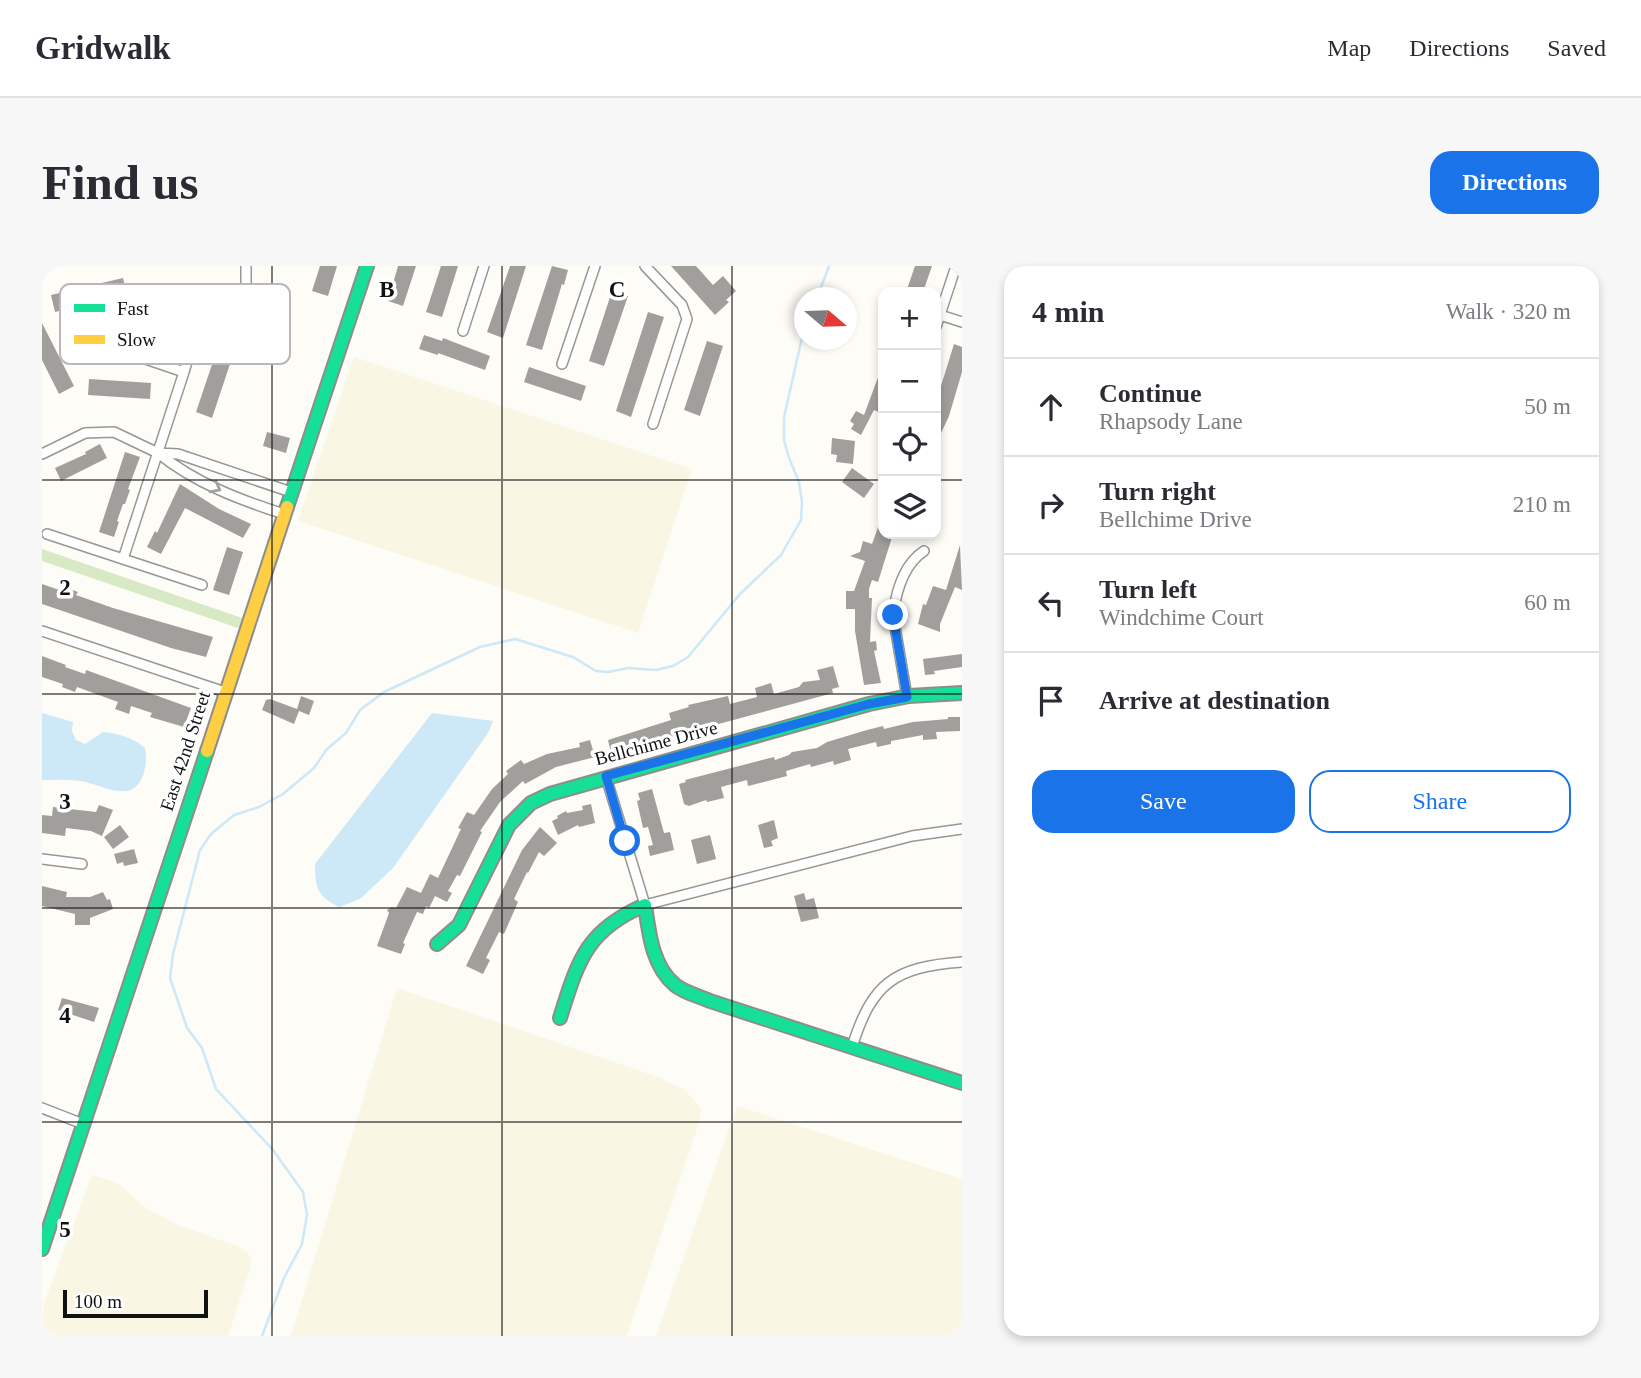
<!DOCTYPE html>
<meta charset="utf-8">
<style>
:root{--surface:#fff;--page:#f7f7f7;--text:#2b2b33;--muted:#7c7c81;--line:#e1e1e2;--accent:#1a73e8}
body{margin:0;font-family:"Times New Roman",serif;background:var(--page);color:var(--text)}
.controls{position:absolute;right:21px;top:21px;display:grid;overflow:hidden;border-radius:14px;box-shadow:0 4px 10px #0003}
.controls button{width:63px;height:63px;display:grid;place-items:center;padding:0;border:0;border-bottom:2px solid var(--line);background:var(--surface);color:var(--text);font:35px sans-serif}
.compass{position:absolute;left:752px;top:21px;width:63px;height:63px;border-radius:50%;background:var(--surface);box-shadow:0 4px 10px #0003;rotate:109deg}
.scale{position:absolute;left:21px;bottom:18px;width:145px;box-sizing:border-box;padding-left:7px;border:4px solid #111;border-top:0;font-size:19px;line-height:24px;white-space:nowrap;color:#111;-webkit-text-stroke:5px #fff;paint-order:stroke}
.stop{position:absolute;width:21px;height:21px;margin:-16px;border:5px solid #1a73e8;border-radius:50%;background:#fff}
.stop.end{background:#1a73e8;border-color:#fff;box-shadow:0 2px 7px #0008}
.list{margin:0;padding:0;list-style:none}
h2{display:flex;justify-content:space-between;align-items:center;height:91px;margin:0;padding:0 28px;font-size:30px}
h2 small{font-size:23px;font-weight:400;color:var(--muted)}
.list li{display:grid;grid-template-columns:46px 1fr auto;gap:21px;align-items:center;box-sizing:border-box;height:98px;padding:0 28px;border-top:2px solid var(--line)}
.list b{display:block;font-size:26px;white-space:nowrap}
.list p{margin:0;font-size:23px;white-space:nowrap;color:var(--muted)}
.list em{font-size:23px;font-style:normal;color:var(--muted)}
.actions{display:flex;gap:14px;padding:21px 28px}
.actions a{flex:1;padding:16px 0;border:2px solid var(--accent);border-radius:21px;text-align:center;font-size:24px;color:var(--accent)}
.actions .main{background:var(--accent);color:#fff}
.icon{flex:none;width:38px;height:38px;fill:none;stroke:currentColor;stroke-width:2;stroke-linecap:round;stroke-linejoin:round}
.map{position:relative;flex:none;width:920px;height:1070px;overflow:hidden;border-radius:21px}
header{display:flex;align-items:center;gap:42px;box-sizing:border-box;height:98px;padding:0 35px;background:var(--surface);border-bottom:2px solid var(--line)}
header strong{font-size:33px}
nav{display:flex;gap:38px;margin-inline-start:auto;font-size:24px}
.intro{display:flex;align-items:center;justify-content:space-between;box-sizing:border-box;height:168px;padding:0 42px}
h1{margin:0;font-size:49px}
.button{padding:18px 32px;border-radius:21px;background:var(--accent);color:#fff;font-size:24px;font-weight:700}
main{display:flex;gap:42px;padding:0 42px}
aside{flex:1;background:var(--surface);border-radius:21px;box-shadow:0 4px 10px #0003}
.map>svg:first-child{display:block}
.farmland{fill:#f9f7e4}
.forest{fill:#d8eac5}
.water{fill:#cde8f7}
.lines{fill:none;stroke-linecap:round;stroke-linejoin:round}
.stream{stroke:#cde8f7;stroke-width:2.5}
.building{fill:#a19f9c}
.street-casing{stroke:#979795;stroke-width:12}
.fast-casing{stroke:#8e8d8b;stroke-width:16}
.slow-casing{stroke:#8e8d8b;stroke-width:16}
.street{stroke:#fffffe;stroke-width:9}
.fast{stroke:#16e098;stroke-width:12}
.slow{stroke:#ffcf43;stroke-width:12}
.oneway{stroke:#a0a09f}
.route{stroke:#1a73e8;stroke-width:9}
.grid{fill:none;stroke:#111;stroke-width:2;stroke-opacity:0.55}
.labels{text-anchor:middle;dominant-baseline:central;stroke-width:7;stroke-linejoin:round;paint-order:stroke}
.street-label{font-size:19px;fill:#111;stroke:#fff}
.key{fill:#fff;stroke:#b8b8b8;stroke-width:2}
.key-label{font-size:19px;fill:#111}
.grid-label{font-size:23px;text-anchor:middle;font-weight:bold;fill:#111;stroke:#fff;stroke-width:7;stroke-linejoin:round;paint-order:stroke}
</style>
<header>
<strong>Gridwalk</strong>
<nav><a>Map</a><a>Directions</a><a>Saved</a></nav>
</header>
<div class="intro"><h1>Find us</h1><a class="button">Directions</a></div>
<main>
<div class="map">
<svg width="920" height="1070" viewBox="0 0 920 1070">
<rect width="100%" height="100%" fill="#fdfcf7"/>
<path class="farmland" d="M312,91l338,112 -54,164 -340,-112z
M355,722l261,89 27,13 16,18 -2,15 -72,213h-336z
M695,840l225,73v157h-306z
M50,909l26,8 28,25 32,17 62,22 8,6 4,6 -2,10 -22,67h-180l-6,-16 2,-17z"/>
<path class="forest" d="M0,283l203,70 -4,10 -199,-68z"/>
<path class="water" d="M0,447l31,9 -1,9 4,9 9,4 18,-12c15,2 30,5 42,16 2,10 1,22 -4,32 -12,23 -41,4 -60,1 -13,-2 -26,-1 -39,-1z
M390,447l61,8 -5,12 -95,135 -33,31 -21,8c-22,-11 -24,-20 -24,-43z"/>
<g class="lines">
<path class="stream" d="M775,32l12,-32
M220,1070l22,-58 18,-34 5,-29 -4,-23 -30,-42 -57,-61 -14,-41 -15,-20 -17,-50 3,-24 27,-104 11,-16 23,-19 25,-8 24,-13 31,-26 13,-19 19,-16 14,-23 24,-18 96,-45 35,-8 58,18 23,14 12,1 20,-4 28,2 17,-4 15,-9 52,-63 41,-39 20,-35 1,-18 -3,-20 -10,-24 -5,-18v-23l20,-88"/>
</g>
<path class="building" d="M278,0h17l-9,30 -16,-5z
M356,0h18l-13,40 -15,-5z
M399,0h17l-16,51 -16,-5z
M468,0h16l-23,72 -16,-6z
M510,0l16,4 -4,15 -2,-1 -20,66 -16,-5z
M629,0h25l17,19 10,-9 13,15 -10,9 3,2 -14,13z
M873,0h17l-9,26h-17z
M81,12l4,17 -72,17 -4,-17z
M104,19l99,34 -33,99 -16,-6 28,-83 -84,-28z
M570,25l16,5 -24,70 -15,-5z
M606,46l16,5 -33,100 -15,-6z
M0,57l32,63 -15,8 -17,-34z
M382,69l18,6 1,-3 47,18 -5,14 -47,-17v2l-19,-6z
M665,75l16,5 -23,70 -16,-6z
M912,78l8,3v25l-13,44 -13,28v-42z
M841,98v50l-9,-4 -13,25 -10,-6 3,-5 -4,-3 6,-10 8,4z
M487,101l57,19 -5,15 -57,-19z
M47,113l62,4 -1,16 -62,-4z
M225,166l23,6 -4,15 -23,-7z
M790,172l23,3 -2,23 -17,-2 1,-7 -6,-1z
M58,178l7,14 -46,23 -6,-13 31,-14 -1,-2z
M83,186l15,5 -12,32 2,1 -5,14h-2l-6,17 2,1 -5,15 -15,-5z
M810,202l22,16 -10,14 -22,-16z
M138,218l39,25 32,15 -8,14 -58,-30 -24,46 -14,-7 8,-16 2,2z
M840,250l1,18h10l-15,48 -6,-2 -3,9v9h3l-2,44 6,-1 1,9 -3,1 7,32 -17,2 -9,-54v-22h-9v-18h8l11,-30 -15,-5 10,-4 3,-11 9,3z
M918,279l2,45 -7,-3 -15,37v8l-22,-8 5,-20 3,1 7,-19 13,4z
M185,281l16,5 -14,43 -16,-5z
M0,318l20,7 2,-4 14,5 -2,3 37,13 100,29 -7,20 -35,-9 -129,-44z
M920,388v13l-28,4 1,3 -10,1 -2,-16z
M0,390l24,9 -1,2 20,7 1,-4 105,38 -7,19 -34,-10 2,-4 -21,-7 -2,8 -14,-5 3,-7 -41,-15 -2,5 -13,-5 1,-3 -21,-7z
M791,400l6,21 -7,2 1,4 -222,60 -3,-13 63,-20 -2,-7 20,-6 -1,-2 40,-9 2,8 27,-7 -2,-9 16,-5 3,11 25,-7 4,-5 17,-2 -3,-10z
M259,430l13,5 -5,14 -10,-4 -5,13 -32,-14 4,-10 4,-1 27,10z
M906,451h12v14l-24,1 1,7 -14,1v-5l-32,6v3l-14,3 -1,-5 -28,7 3,11 -17,5 -1,-4 -22,6 -1,-3 -24,7 1,5 -39,10 -1,-6 -26,7 3,11 -17,4 -1,-2 -17,6 -5,-2 -5,-20 7,-2 -1,-2 89,-23 1,3 14,-5 3,-3 25,-4 10,-6 40,-12 16,-4 1,3 29,-7 35,-3z
M548,474l5,17 -39,10 -31,17 -2,-3 -23,21 -20,29 2,1 -22,44 -3,-1 -9,16 4,2 -5,9 -12,-6 -6,12 -3,-2 -3,8 -6,-2 -14,31 2,1 -4,10 -24,-8 12,-33 -2,-3 5,-3 4,1 11,-21 14,6 9,-19 8,4 23,-49 -3,-1 9,-16 7,3 18,-26 16,-15 -2,-3 15,-11 3,4 23,-10 33,-7 -1,-4z
M610,523l12,44 6,-1 4,18 -24,6 -2,-10 5,-1 -5,-18 -5,1 -6,-27 3,-1 -2,-7z
M549,538l4,19 -16,4 -1,-2 -20,10 -6,-14 6,-3 -1,-2 9,-5 1,2 16,-3 -1,-4z
M57,539l14,5 -11,26 -11,-5 -25,-3 -1,8 -23,-3v-18l10,1 1,-9 43,5z
M732,554l4,18 -7,3 2,5 -9,2 -6,-23z
M78,559l9,12 -16,12 -9,-12z
M498,561l17,16 -13,13 -5,-4 -11,21 -1,-1 -13,27 4,3 -14,32 -5,-2 -13,26 4,2 -7,14 -17,-8 56,-116z
M668,569l6,24 -19,5 -6,-24z
M92,583l4,14 -14,3 -1,-4 -6,2 -3,-10z
M0,620l25,6 -1,5h24l13,-5 4,8 3,-1 3,10 -23,9v7h-15v-11l-33,-8z
M762,627l2,7 8,-2 5,20 -18,4 -7,-26z
M20,732l37,10 -5,14 -36,-12z"/>
<g class="lines">
<defs>
<path id="street" d="M603,0l37,39 5,14 -34,105
M204,20v-20
M898,49l22,7
M87,55l64,21 -9,30 -89,-30 -1,-3z
M894,61l20,-61
M421,65l21,-65
M520,98l33,-98
M116,187c37,30 82,47 126,61
M0,188l43,-21 29,-1 44,21 20,1 113,38
M5,268l155,51
M81,293l61,-187
M0,365l183,61
M865,431l-14,-82c3,-23 11,-51 31,-64
M564,511l39,128 267,-69 50,-7
M0,593l40,5
M810,781c20,-64 42,-80 110,-85
M0,842l41,16"/>
<path id="fast" d="M245,241l80,-241
M395,678l22,-19 50,-100 22,-22 19,-9 319,-90 40,-8 53,-3
M518,752c18,-57 26,-88 85,-113 4,28 7,61 30,80 10,8 24,11 35,16l252,82
M0,983l165,-498"/>
<path id="slow" d="M165,485l80,-244"/>
</defs>
<use href="#street" class="street-casing"/>
<use href="#fast" class="fast-casing"/>
<use href="#slow" class="slow-casing"/>
<use href="#street" class="street"/>
<use href="#fast" class="fast"/>
<use href="#slow" class="slow"/>
</g>
<defs><path id="oneway-chevron" d="M-2-3.5L2.5 0L-2 3.5" fill="none" stroke-width="1.6" stroke-linecap="round" stroke-linejoin="round" transform="scale(1.75)"/></defs>
<use class="oneway" href="#oneway-chevron" transform="translate(174 222) rotate(27)"/>
<g class="lines">
<path class="route" d="M583,575l-19,-65 263,-72 38,-7 -14,-82"/>
</g>
<path class="grid" d="M230,0v1070M460,0v1070M690,0v1070M0,214h841M894,214h26M0,428h920M0,642h920M0,856h920"/>
<g class="labels">
<g class="street-label">
<text transform="translate(614 477) rotate(-15)">Bellchime Drive</text>
<text transform="translate(143 485) rotate(-72)">East 42nd Street</text>
</g>
</g>
<rect x="18" y="18" width="230" height="80" rx="10" class="key"/>
<rect x="32" y="38" width="31" height="8" fill="#16e098"/>
<rect x="32" y="69" width="31" height="9" fill="#ffcf43"/>
<g class="key-label">
<text x="75" y="49">Fast</text>
<text x="75" y="80">Slow</text>
</g>
<g class="grid-label">
<text x="345" y="31">B</text>
<text x="575" y="31">C</text>
<text x="23" y="329">2</text>
<text x="23" y="543">3</text>
<text x="23" y="757">4</text>
<text x="23" y="971">5</text>
</g>
</svg>
<div class="controls">
<button>+</button>
<button>−</button>
<button><svg class="icon" aria-label="locate" viewBox="0 0 24 24"><circle cx="12" cy="12" r="6"/><path d="M12 2v4M12 18v4M2 12h4M18 12h4"/></svg></button>
<button><svg class="icon" aria-label="layers" viewBox="0 0 24 24"><path d="M12 4l9 5-9 5-9-5zM3 14l9 5 9-5"/></svg></button>
</div>
<svg class="compass" viewBox="-18 -18 36 36"><path d="M0-13l5 13h-10z" fill="#e53935"/><path d="M0 13l5-13h-10z" fill="#7c7c81"/></svg>
<div class="scale">100 m</div>
<div class="stop" style="left:583px;top:575px"></div>
<div class="stop end" style="left:851px;top:349px"></div>
</div>
<aside>
<h2>4 min<small>Walk · 320 m</small></h2>
<ul class="list">
<li><svg class="icon" aria-label="ahead" viewBox="0 0 24 24"><path d="M12 20V5M6 11l6-6 6 6"/></svg><div><b>Continue</b><p>Rhapsody Lane</p></div><em>50 m</em></li>
<li><svg class="icon" aria-label="right" viewBox="0 0 24 24"><path d="M7 20v-9h11M14 6l5 5-5 5"/></svg><div><b>Turn right</b><p>Bellchime Drive</p></div><em>210 m</em></li>
<li><svg class="icon" aria-label="left" viewBox="0 0 24 24"><path d="M17 20v-9H6M10 6l-5 5 5 5"/></svg><div><b>Turn left</b><p>Windchime Court</p></div><em>60 m</em></li>
<li><svg class="icon" aria-label="arrive" viewBox="0 0 24 24"><path d="M6 21V4h12l-3 4 3 4H6"/></svg><div><b>Arrive at destination</b></div></li>
</ul>
<div class="actions"><a class="main">Save</a><a>Share</a></div>
</aside>
</main>
